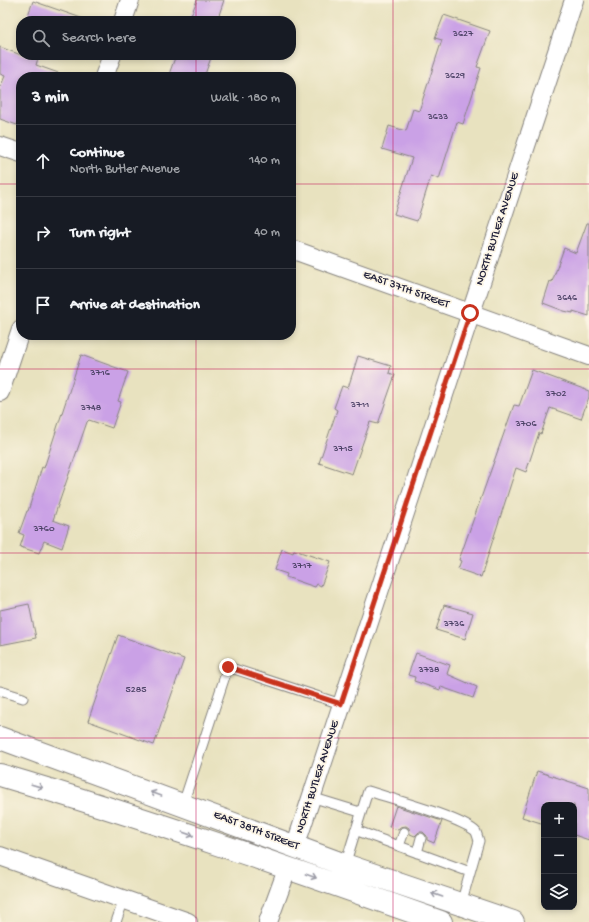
<!DOCTYPE html>
<meta charset="utf-8">
<style>
:root{--surface:#171b24;--page:#242831;--text:#f1f3f6;--muted:#9ea1a6;--line:#363941}
body{margin:0;font-family:"Gochi Hand",sans-serif;background:var(--page);color:var(--text)}
.controls{position:absolute;right:12px;bottom:12px;display:grid;overflow:hidden;border-radius:8px;box-shadow:0 2px 6px #0003}
.controls button{width:36px;height:36px;display:grid;place-items:center;padding:0;border:0;border-bottom:1px solid var(--line);background:var(--surface);color:var(--text);font:20px sans-serif}
.stop{position:absolute;width:12px;height:12px;margin:-9px;border:3px solid #c8321e;border-radius:50%;background:#fff}
.stop.end{background:#c8321e;border-color:#fff;box-shadow:0 1px 4px #0008}
.list{margin:0;padding:0;list-style:none}
h2{display:flex;justify-content:space-between;align-items:center;height:52px;margin:0;padding:0 16px;font-size:17px}
h2 small{font-size:13px;font-weight:400;color:var(--muted)}
.list li{display:grid;grid-template-columns:26px 1fr auto;gap:12px;align-items:center;box-sizing:border-box;height:72px;padding:0 16px;border-top:1px solid var(--line)}
.list b{display:block;font-size:15px;white-space:nowrap}
.list p{margin:0;font-size:13px;white-space:nowrap;color:var(--muted)}
.list em{font-size:13px;font-style:normal;color:var(--muted)}
.icon{flex:none;width:22px;height:22px;fill:none;stroke:currentColor;stroke-width:2;stroke-linecap:round;stroke-linejoin:round}
.map{position:relative;flex:none;width:589px;height:922px;overflow:hidden}
.search{position:absolute;background:var(--surface);box-shadow:0 2px 6px #0003;left:16px;top:16px;width:280px;height:44px;display:flex;align-items:center;gap:10px;box-sizing:border-box;padding:0 14px;border-radius:16px;color:var(--muted);font-size:15px}
.panel{position:absolute;background:var(--surface);box-shadow:0 2px 6px #0003;left:16px;top:72px;width:280px;height:268px;border-radius:16px}
.map>svg:first-child{display:block}
.building{fill:#caa1e6}
.lines{fill:none;stroke-linecap:round;stroke-linejoin:round}
.service-casing{stroke:#85827d;stroke-width:11}
.minor-casing{stroke:#85827d;stroke-width:20}
.primary-casing{stroke:#85827d;stroke-width:24}
.service{stroke:#fff;stroke-width:9}
.minor{stroke:#fff;stroke-width:18}
.primary{stroke:#fff;stroke-width:22}
.oneway{stroke:#9c9ca7}
.route{stroke:#c8321e;stroke-width:5}
.grid{fill:none;stroke:#c2185b;stroke-width:1;stroke-opacity:0.55}
.labels{text-anchor:middle;dominant-baseline:central;stroke-width:3.5;stroke-linejoin:round;paint-order:stroke}
.number-label{font-size:10px;fill:#4c4266}
.street-label{font-size:12px;fill:#22223b;stroke:#fcf5e5}
</style>
<div class="map">
<svg width="589" height="922" viewBox="0 0 589 922">
<rect width="100%" height="100%" fill="#fcf5e5"/>
<filter id="ink" filterUnits="userSpaceOnUse"><feTurbulence type="fractalNoise" baseFrequency=".025" numOctaves="2"/><feDisplacementMap in="SourceGraphic" scale="8" xChannelSelector="R" yChannelSelector="G"/><feConvolveMatrix kernelMatrix="1 2 1 2 8 2 1 2 1" color-interpolation-filters="sRGB"/></filter>
<filter id="wash" filterUnits="userSpaceOnUse"><feTurbulence type="fractalNoise" baseFrequency=".012" numOctaves="4" result="noise"/><feDisplacementMap in="SourceGraphic" scale="16" xChannelSelector="R" yChannelSelector="G"/><feGaussianBlur stdDeviation="0.9" result="paint"/><feColorMatrix in="noise" values="0 0 0 0 0 0 0 0 0 0 0 0 0 0 0 0 0 1.4 0 .05"/><feComposite in="paint" operator="in"/></filter>
<g filter="url(#wash)">
<rect width="100%" height="100%" fill="#e8e2bf"/>
<g id="blocks">
<path class="building" d="M197,0h27l-7,21h-28z
M33,1l51,18 -1,2h-57z
M444,15l46,16 -13,36 4,1 -18,56 -6,-2 -18,57 -8,-3 -14,45 -23,-7 18,-56 -30,-9 7,-23 17,5 7,-22 6,2 23,-71 -7,-2z
M0,47l21,8h18l-3,10 28,10 -1,2h-42v35l-4,13 -17,-6v-31l5,-12 -5,-2z
M176,55h36l-8,22h-36z
M587,223h2v93l-16,-5v2l-9,-2 -21,-8 7,-22 2,1 12,-34 12,5z
M81,355l47,17 -10,29 3,1 -9,26 -23,-8 -2,2 -34,98 16,6 -7,22 -18,-7 -5,12 -19,-6 4,-12 -5,-2 8,-22h1l14,-44 2,1z
M358,356l33,10 -2,7 6,2 -17,49 -8,-2 -18,52 -33,-11 18,-53 -3,-2 8,-22 6,2z
M532,370l57,21v6l-8,22 -31,-11 -9,26 -2,-1 -13,39 -10,-4 -35,109 -23,-8 3,-8 -2,-1 55,-155 5,1z
M282,549l11,4 1,-3 36,12 -9,24 -4,-2 -2,3 -29,-10 1,-3 -12,-4z
M29,604l7,34 -36,7v-35z
M444,605l29,8 -8,26 -29,-9z
M118,635l66,24 -30,86 -66,-24z
M416,653l34,12 -3,9 30,13 -4,11 -32,-11 -1,3 -26,-9 1,-4 -7,-2z
M537,771l52,17v52l-15,-5v-30h-30v19l-22,-7z
M396,806l46,15 -8,22 -7,-3v-4l-4,-4h-4l-4,4 -5,-2 -1,-6 -3,-2 -6,1 -2,3 -9,-3z"/>
</g>
</g>
<g filter="url(#ink)">
<use href="#blocks" fill-opacity="0" stroke="#85827d" stroke-width="1"/>
<g class="lines">
<defs>
<path id="service" d="M0,691l23,7
M311,797l49,15
M183,804l45,-137 113,37
M355,830l115,42
M399,846l5,-14
M417,853l4,-15
M345,865l23,-74c21,7 95,27 108,41 1,2 2,6 3,9l-18,63
M116,922l8,-23"/>
<path id="minor" d="M123,21l7,-21
M104,77l8,-22
M0,146l21,7
M291,249l298,107
M0,392l21,-63
M295,847l279,-847
M0,856l188,66
M268,922l20,-55"/>
<path id="primary" d="M0,738l345,127 168,57
M0,775c149,44 295,95 441,147"/>
</defs>
<use href="#service" class="service-casing"/>
<use href="#minor" class="minor-casing"/>
<use href="#primary" class="primary-casing"/>
<use href="#service" class="service"/>
<use href="#minor" class="minor"/>
<use href="#primary" class="primary"/>
</g>
<defs><path id="oneway-shaft" d="M-6 0H5M1.5-3L5.5 0L1.5 3" fill="none" stroke-width="1.6" stroke-linecap="round" stroke-linejoin="round"/></defs>
<g class="oneway">
<use href="#oneway-shaft" transform="translate(37 786) rotate(16)"/>
<use href="#oneway-shaft" transform="translate(156 794) rotate(-160)"/>
<use href="#oneway-shaft" transform="translate(188 834) rotate(19)"/>
<use href="#oneway-shaft" transform="translate(311 876) rotate(20)"/>
<use href="#oneway-shaft" transform="translate(437 895) rotate(-161)"/>
</g>
</g>
<g class="lines" filter="url(#ink)">
<path class="route" d="M228,667l113,37 129,-391"/>
</g>
<path class="grid" d="M196,0v21M393,0v922M196,55v22M0,184h21M291,184h298M196,335v587M0,369h589M0,553h589M0,738h589"/>
<g class="labels">
<g class="number-label">
<text x="463" y="34">3627</text>
<text x="455" y="76">3629</text>
<text x="438" y="117">3633</text>
<text x="567" y="298">3646</text>
<text x="100" y="373">3716</text>
<text x="556" y="394">3702</text>
<text x="360" y="405">3711</text>
<text x="91" y="408">3748</text>
<text x="526" y="424">3706</text>
<text x="343" y="449">3715</text>
<text x="44" y="529">3760</text>
<text x="302" y="566">3717</text>
<text x="454" y="624">3736</text>
<text x="429" y="670">3738</text>
<text x="136" y="690">5285</text>
</g>
<g class="street-label">
<text transform="translate(498 229) rotate(-72)">NORTH BUTLER AVENUE</text>
<text transform="translate(406 290) rotate(20)">EAST 37TH STREET</text>
<text transform="translate(318 777) rotate(-72)">NORTH BUTLER AVENUE</text>
<text transform="translate(256 831) rotate(21)">EAST 38TH STREET</text>
</g>
</g>
</svg>
<div class="controls">
<button>+</button>
<button>−</button>
<button><svg class="icon" aria-label="layers" viewBox="0 0 24 24"><path d="M12 4l9 5-9 5-9-5zM3 14l9 5 9-5"/></svg></button>
</div>
<div class="stop" style="left:470px;top:313px"></div>
<div class="stop end" style="left:228px;top:667px"></div>
<div class="search"><svg class="icon" aria-label="search" viewBox="0 0 24 24"><circle cx="10" cy="10" r="6"/><path d="M15 15l6 6"/></svg>Search here</div>
<section class="panel">
<h2>3 min<small>Walk · 180 m</small></h2>
<ul class="list">
<li><svg class="icon" aria-label="ahead" viewBox="0 0 24 24"><path d="M12 20V5M6 11l6-6 6 6"/></svg><div><b>Continue</b><p>North Butler Avenue</p></div><em>140 m</em></li>
<li><svg class="icon" aria-label="right" viewBox="0 0 24 24"><path d="M7 20v-9h11M14 6l5 5-5 5"/></svg><div><b>Turn right</b></div><em>40 m</em></li>
<li><svg class="icon" aria-label="arrive" viewBox="0 0 24 24"><path d="M6 21V4h12l-3 4 3 4H6"/></svg><div><b>Arrive at destination</b></div></li>
</ul>
</section>
</div>
